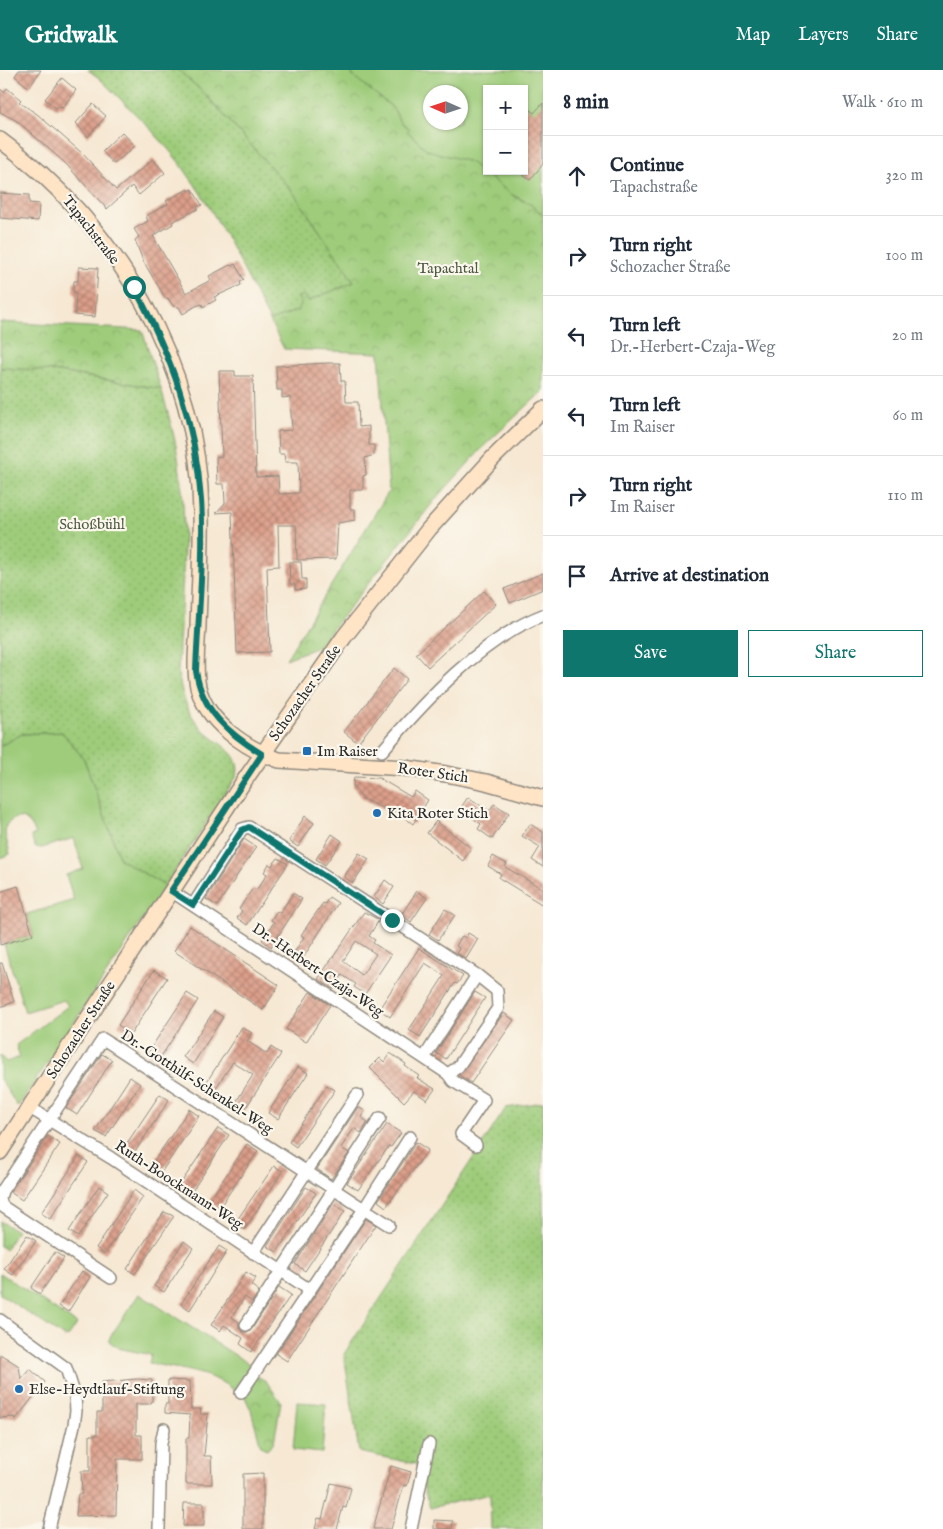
<!DOCTYPE html>
<meta charset="utf-8">
<style>
:root{--surface:#fff;--page:#f2f2f3;--text:#1f2937;--muted:#747a83;--line:#e0e1e3;--accent:#0f766e}
body{margin:0;font-family:"IM FELL English",serif;background:var(--page);color:var(--text)}
.controls{position:absolute;right:15px;top:15px;display:grid;overflow:hidden;border-radius:0px;box-shadow:0 1px 4px #0004}
.controls button{width:45px;height:45px;display:grid;place-items:center;padding:0;border:0;border-bottom:1px solid var(--line);background:var(--surface);color:var(--text);font:25px sans-serif}
.compass{position:absolute;left:423px;top:15px;width:45px;height:45px;border-radius:50%;background:var(--surface);box-shadow:0 1px 4px #0004;rotate:273deg}
.stop{position:absolute;width:15px;height:15px;margin:-11px;border:4px solid #0f766e;border-radius:50%;background:#fff}
.stop.end{background:#0f766e;border-color:#fff;box-shadow:0 1px 5px #0008}
.list{margin:0;padding:0;list-style:none}
h2{display:flex;justify-content:space-between;align-items:center;height:65px;margin:0;padding:0 20px;font-size:21px}
h2 small{font-size:16px;font-weight:400;color:var(--muted)}
.list li{display:grid;grid-template-columns:32px 1fr auto;gap:15px;align-items:center;box-sizing:border-box;height:80px;padding:0 20px;border-top:1px solid var(--line)}
.list b{display:block;font-size:19px;white-space:nowrap}
.list p{margin:0;font-size:16px;white-space:nowrap;color:var(--muted)}
.list em{font-size:16px;font-style:normal;color:var(--muted)}
.actions{display:flex;gap:10px;padding:15px 20px}
.actions a{flex:1;padding:11px 0;border:1px solid var(--accent);border-radius:0px;text-align:center;font-size:18px;color:var(--accent)}
.actions .main{background:var(--accent);color:#fff}
.icon{flex:none;width:28px;height:28px;fill:none;stroke:currentColor;stroke-width:2;stroke-linecap:round;stroke-linejoin:round}
.map{position:relative;flex:none;width:543px;height:1459px;overflow:hidden}
header{display:flex;align-items:center;gap:30px;box-sizing:border-box;height:70px;padding:0 25px;background:var(--accent);color:#fff}
header strong{font-size:24px}
nav{display:flex;gap:28px;margin-inline-start:auto;font-size:18px}
main{display:flex}
aside{flex:1;background:var(--surface)}
.map>svg:first-child{display:block}
.grass{fill:#9ecc7a;stroke:#647c52;fill-rule:evenodd}
.park{fill:url(#park-crowns);stroke:#647c52}
.garden{fill:url(#garden-dots);stroke:#647c52}
.building{fill:url(#building-cross-hatch);fill-rule:evenodd}
.lines{fill:none;stroke-linecap:round;stroke-linejoin:round}
.street-casing{stroke:#908a7f;stroke-width:14}
.secondary-casing{stroke:#908a7f;stroke-width:18}
.street{stroke:#fff;stroke-width:11}
.secondary{stroke:#ffe4c6;stroke-width:15}
.route{stroke:#0f766e;stroke-width:6}
.poi-dot{fill:#1f6fb2;stroke:#fbf7ec;stroke-width:2}
.labels{text-anchor:middle;dominant-baseline:central;stroke-width:4.5;stroke-linejoin:round;paint-order:stroke}
.street-label{font-size:15px;fill:#2b2b2b;stroke:#fbf7ec}
.park-label{font-size:15px;fill:#4e5b43;stroke:#fbf7ec}
.poi-label{font-size:15px;fill:#2b2b2b;stroke:#fbf7ec;text-anchor:start}
</style>
<header>
<strong>Gridwalk</strong>
<nav><a>Map</a><a>Layers</a><a>Share</a></nav>
</header>
<main>
<div class="map">
<svg width="543" height="1459" viewBox="0 0 543 1459">
<defs>
<pattern id="park-crowns" width="20" height="18" patternUnits="userSpaceOnUse" patternTransform="scale(1.25)"><rect width="20" height="18" fill="#9ecc7a"/><path d="M2 6a3 3 0 1 1 6 0M12 15a3 3 0 1 1 6 0" fill="none" stroke="#88af6a"/></pattern>
<pattern id="garden-dots" width="8" height="8" patternUnits="userSpaceOnUse" patternTransform="scale(1.25)"><rect width="8" height="8" fill="#9ecc7a"/><path d="M2 2h.1M6 6h.1" fill="none" stroke="#88af6a" stroke-width="1.8" stroke-linecap="round"/></pattern>
<pattern id="building-cross-hatch" width="8" height="8" patternUnits="userSpaceOnUse" patternTransform="scale(1.25)"><rect width="8" height="8" fill="#dc9f8a"/><path d="M0 0l8 8M0 8l8-8" fill="none" stroke="#b38271"/></pattern>
</defs>
<rect width="100%" height="100%" fill="#fbf7ec"/>
<filter id="ink" filterUnits="userSpaceOnUse"><feTurbulence type="fractalNoise" baseFrequency=".02" numOctaves="2"/><feDisplacementMap in="SourceGraphic" scale="10" xChannelSelector="R" yChannelSelector="G"/><feConvolveMatrix kernelMatrix="1 2 1 2 8 2 1 2 1" color-interpolation-filters="sRGB"/></filter>
<filter id="wash" filterUnits="userSpaceOnUse"><feTurbulence type="fractalNoise" baseFrequency=".0096" numOctaves="4" result="noise"/><feDisplacementMap in="SourceGraphic" scale="20" xChannelSelector="R" yChannelSelector="G"/><feGaussianBlur stdDeviation="1.12" result="paint"/><feColorMatrix in="noise" values="0 0 0 0 0 0 0 0 0 0 0 0 0 0 0 0 0 1.4 0 .05"/><feComposite in="paint" operator="in"/></filter>
<g filter="url(#wash)">
<rect width="100%" height="100%" fill="#f6e8d3"/>
<path class="grass" d="M350,0h193v145l-13,-11 -103,-54 -20,-19 1,-3 -8,-6 -7,-14 -40,-32zM487,19h37v82h-37zM430,22h30v30h-30z
M62,662l22,27 36,100 45,27 -147,221 -18,-28v-24l6,7 14,-5 -4,-12 52,-39 -4,-6 -39,12 -21,-68 29,-9 -6,-21 47,-14 -8,-25 17,-6 -9,-31 -32,10 -7,-1 -4,-11 5,-2c-7,-15 -16,-23 -30,-9l-1,9 5,20 -10,4v-112l22,-12z
M0,1203l77,51 -8,12 -5,1 -64,-43z
M139,1224l118,75 -21,23c-24,-21 -57,-22 -87,-29l2,-8 -33,-7 -9,-7 1,-4z
M297,1332l29,2 -4,49 -29,-3z"/>
<path class="park" d="M178,0h172l3,6 40,32 7,14 9,7 -2,2 20,19 43,12 45,35 15,7 13,11v176l-58,54 -50,55 -117,147 -32,12 103,-168 -10,-138 -95,-4 -14,-28 28,-11v-13l5,-2 5,6 46,-19 -61,-90 -90,-100z
M0,252l142,8 19,59 -108,-18 -53,-3z
M0,1151l17,10 -12,19 -5,-4z
M257,1306l9,5 15,21 -7,40 -7,7 -5,-2 -2,-4 -9,-33 -7,-15z"/>
<path class="garden" d="M88,0h90l25,22 90,100 61,90 -46,19 -5,-6 -5,2 3,8 -3,5 -28,11c-28,-53 -53,-108 -89,-156 -24,-32 -54,-59 -82,-87z
M0,298l53,3 108,18c8,27 16,54 19,83 9,65 0,133 -2,199 3,19 7,38 20,53 14,19 45,26 39,52l-72,110 -45,-27 -36,-100 -22,-27 -40,2 -22,12z
M543,1032v427h-52l-1,-35 -60,14 -14,-44 -57,-12 -15,-98 162,-246z"/>
<g id="blocks">
<path class="building" d="M19,0h22l-12,18 -14,-12z
M62,8l14,12 -14,18 -2,-2 -3,3 -12,-10z
M7,18l14,12 -2,2 18,12 46,40 33,36 37,-31 12,14 -26,22 -7,-9 -25,23 -42,-46 -48,-42 -17,-9v-23l4,3z
M543,33v61l-13,16 -6,-4v-71l10,8z
M93,34l13,12 -18,21 -12,-14z
M122,62l13,14 -21,18 -12,-13z
M188,119l1,2 3,-2 10,16 -5,2 1,2 -26,13 1,2 -20,12 33,57 25,-13 -2,-4 21,-11 1,1 4,-2 9,16 -4,2 1,3 -27,12 2,3 -13,7 -1,-3 -6,2 -13,8 -4,-7 -6,-1 -5,-8 -2,1 -23,-38 -8,-21 4,-3 -5,-8 14,-8 -2,-5 22,-12 -2,-3z
M0,123l29,2v8l10,1 -1,17 -38,-3z
M79,197l19,1 -3,49 -20,-2 1,-22 -3,-1 1,-11h4z
M328,293h12l1,18h4l1,21h12l1,25 10,-1v19h5v10l-9,3 1,17 -3,1v14h-13v19h5v11l-17,3 -2,36 -39,1 -1,-35h-18l1,41 -12,1 3,85 -33,1 -5,-141 -16,1 9,-10 -1,-19h-7l-1,-27 6,-1 -3,-85h16v5h18l3,101 22,-1 1,18 20,-1 -1,-31h-13l-1,-8h-5l-1,-23 14,-1 -2,-33 -8,1v-8h-5l-1,-24z
M289,492h12l1,17h4v10l-11,1v-6h-5z
M543,503v16l-33,14 -6,-14z
M484,521l12,13 -68,63 -12,-13z
M394,598l13,11 -49,64 -14,-11z
M354,707l25,1 32,19 4,-6 13,9 -15,24 -16,-12 -2,2 -32,-15 -10,-13z
M468,727l21,14 5,-7 15,9 -17,26 -14,-10 3,-5 -21,-15z
M305,746l9,7 -16,24 -9,-6z
M436,751l35,27 -8,13 -36,-28z
M530,754l13,8v35l-11,-7 8,-13 -18,-11z
M332,764l10,7 -17,24 -9,-6z
M244,769l12,8 -39,59 -11,-7z
M359,783l10,6 -16,24 -9,-6z
M493,786l14,8 -2,3 38,22v16l-44,-27 2,-4 -13,-8z
M278,788l10,6 -41,61 -10,-7 5,-7 -3,-2 14,-21 3,2 6,-8 5,-8 -3,-2 5,-8 3,2z
M385,810l9,7 -11,17 -9,-7z
M18,816l15,49 -33,10v-53z
M417,821l10,7 -16,24 -10,-7z
M293,823l9,6 -31,48 -9,-7 12,-18 -3,-2 6,-9 3,2z
M329,827l9,6 -37,58 -9,-5 12,-19 -3,-2 22,-32 2,1z
M445,839l10,6 -17,25 -9,-6z
M364,842l15,8 -10,16 6,4 -2,3 18,12 -26,39 -11,-7 2,-3 -14,-9 -9,14 -15,-10zM356,871l20,13 -14,21 -19,-14z
M190,856l89,59 -16,25 -89,-59z
M468,863l10,6 -12,20 -9,-6 2,-5 -3,-2 6,-10 4,2z
M419,878l44,28 -6,8 -2,-1 -35,54 -11,-7 35,-54 -8,-6 -11,-7 -35,54 -11,-8z
M0,893h2l12,39 -14,5z
M154,900l13,8 -36,56 -13,-9z
M310,922l20,13 -24,37 -20,-13z
M475,922l10,6 -39,61 -10,-6z
M187,923l11,7 -40,61 -11,-7z
M214,941l9,6 -30,47 -10,-7z
M504,943l10,7 -43,63 -12,-8z
M242,957l10,6 -5,8 20,13 4,-7 10,7 -38,58 -9,-7 19,-30 -20,-13 -20,30 -9,-6z
M390,983l16,11 -1,2 14,10 -2,2 18,11 -8,11 -13,-9 -10,11 -34,-34 10,-10 4,4z
M102,984l10,6 -35,55 -11,-7z
M298,997l10,6 -30,46 -10,-6z
M130,1007l10,7 -34,53 -11,-6z
M327,1015l8,5 -39,57 -7,-5z
M160,1024l9,6 -38,58 -10,-6z
M358,1037l7,4 -4,6 7,5 -7,11 -7,-5 -13,20 8,5 -18,26 -14,-10z
M189,1039l10,7 -39,58 -10,-7z
M387,1054l14,9 -10,14 -2,-1 -31,44 -11,-7z
M218,1058l11,7 -39,59 -11,-8z
M48,1066l12,8 -38,56 -12,-8z
M416,1072l12,8 -42,57 -8,-6z
M247,1074l11,7 -39,57 -10,-7z
M79,1086l9,6 -38,57 -9,-6z
M274,1096l9,5 -39,59 -9,-7z
M99,1116l9,6 -30,45 -9,-6z
M306,1117l10,6 -39,59 -10,-6z
M134,1120l9,7 -38,57 -9,-6z
M333,1134l12,7 -40,60 -10,-7z
M164,1142l10,4 -39,58 -8,-5z
M366,1149l10,6 -89,136 -11,-7z
M27,1165l9,6 -23,34 -9,-6z
M184,1171l9,7 -29,44 -10,-6z
M219,1176l8,5 -37,59 -9,-6z
M55,1182l9,6 -24,36 -9,-6z
M82,1201l8,6 -22,35 -9,-6z
M246,1202l10,6 -5,7 8,6 -7,11 -7,-5 -13,20 7,5v6l3,4h7l3,-3 27,-42 12,8 -40,57 -11,-8 3,-6 -19,-13 -4,6 -9,-6z
M0,1284l19,12 2,13 9,-10 15,13 -29,37 -2,-2 -14,1z
M137,1309l15,1v22l-3,2h-13v31h6v24h-25l-1,56 -40,1 2,-22h4l-1,-23h9v-36h7v-23h5v-30z
M168,1310l22,1 1,28h10l-1,5h8l-4,42h7l1,28h-26v-46h3l1,-23 -25,-2v-9h3z
M391,1396l20,6 -4,14 -3,-1 -13,44h-18z
M263,1403v56h-20v-55z
M331,1413l20,5 -5,20 -3,-1 -6,22h-22l3,-11 4,1z
M184,1433h20v23h-21z
M434,1450l19,1 -1,8h-18z"/>
</g>
</g>
<g filter="url(#ink)">
<use href="#blocks" fill-opacity="0" stroke="#908a7f" stroke-width="1"/>
<g class="lines">
<defs>
<path id="street" d="M382,681c43,-50 99,-112 161,-136
M171,821l277,183 5,7 31,19 -23,34 15,11
M193,835l49,-76 7,-2 228,148 20,16 1,17 -40,59 -10,7
M424,988l53,-83
M30,1038l81,50 199,132
M0,1128l2,-7 101,-152 261,170 -123,184
M0,1129l2,7 6,4 103,68
M389,1155l-25,-16 46,-72
M253,1183l104,-158
M0,1250l66,48 9,28 1,15 -2,14 -25,104
M246,1255l134,-207
M159,1459l2,-86 3,-14
M411,1459l18,-85"/>
<path id="secondary" d="M0,70c116,83 200,228 201,373 1,38 -2,75 -3,113 -1,20 -4,41 0,61 9,36 49,62 81,73l126,8 41,6 40,8 57,16
M0,1082l244,-371 100,-144 85,-108 64,-71 50,-49"/>
</defs>
<use href="#street" class="street-casing"/>
<use href="#secondary" class="secondary-casing"/>
<use href="#street" class="street"/>
<use href="#secondary" class="secondary"/>
</g>
</g>
<g class="lines" filter="url(#ink)">
<path class="route" d="M134,217c37,68 62,136 67,213 4,57 -3,115 -5,171 6,40 33,63 66,83l-91,137 22,14 49,-75 7,-3 143,93"/>
</g>
<g class="poi-dot">
<rect x="302" y="676" width="10" height="10" rx="2.5"/>
<circle cx="377" cy="743" r="5"/>
<circle cx="19" cy="1319" r="5"/>
</g>
<g class="labels">
<g class="street-label">
<text transform="translate(91 160) rotate(52)">Tapachstraße</text>
<text transform="translate(305 623) rotate(-55)">Schozacher Straße</text>
<text transform="translate(433 703) rotate(8)">Roter Stich</text>
<text transform="translate(318 900) rotate(34)">Dr.-Herbert-Czaja-Weg</text>
<text transform="translate(81 960) rotate(-57)">Schozacher Straße</text>
<text transform="translate(197 1012) rotate(33)">Dr.-Gotthilf-Schenkel-Weg</text>
<text transform="translate(179 1115) rotate(33)">Ruth-Boockmann-Weg</text>
</g>
<g class="park-label">
<text x="448" y="198">Tapachtal</text>
<text x="92" y="454">Schoßbühl</text>
</g>
<g class="poi-label">
<text x="317" y="681">Im Raiser</text>
<text x="387" y="743">Kita Roter Stich</text>
<text x="29" y="1319">Else-Heydtlauf-Stiftung</text>
</g>
</g>
</svg>
<div class="controls">
<button>+</button>
<button>−</button>
</div>
<svg class="compass" viewBox="-18 -18 36 36"><path d="M0-13l5 13h-10z" fill="#e53935"/><path d="M0 13l5-13h-10z" fill="#747a83"/></svg>
<div class="stop" style="left:134px;top:217px"></div>
<div class="stop end" style="left:392px;top:850px"></div>
</div>
<aside>
<h2>8 min<small>Walk · 610 m</small></h2>
<ul class="list">
<li><svg class="icon" aria-label="ahead" viewBox="0 0 24 24"><path d="M12 20V5M6 11l6-6 6 6"/></svg><div><b>Continue</b><p>Tapachstraße</p></div><em>320 m</em></li>
<li><svg class="icon" aria-label="right" viewBox="0 0 24 24"><path d="M7 20v-9h11M14 6l5 5-5 5"/></svg><div><b>Turn right</b><p>Schozacher Straße</p></div><em>100 m</em></li>
<li><svg class="icon" aria-label="left" viewBox="0 0 24 24"><path d="M17 20v-9H6M10 6l-5 5 5 5"/></svg><div><b>Turn left</b><p>Dr.-Herbert-Czaja-Weg</p></div><em>20 m</em></li>
<li><svg class="icon" aria-label="left" viewBox="0 0 24 24"><path d="M17 20v-9H6M10 6l-5 5 5 5"/></svg><div><b>Turn left</b><p>Im Raiser</p></div><em>60 m</em></li>
<li><svg class="icon" aria-label="right" viewBox="0 0 24 24"><path d="M7 20v-9h11M14 6l5 5-5 5"/></svg><div><b>Turn right</b><p>Im Raiser</p></div><em>110 m</em></li>
<li><svg class="icon" aria-label="arrive" viewBox="0 0 24 24"><path d="M6 21V4h12l-3 4 3 4H6"/></svg><div><b>Arrive at destination</b></div></li>
</ul>
<div class="actions"><a class="main">Save</a><a>Share</a></div>
</aside>
</main>
